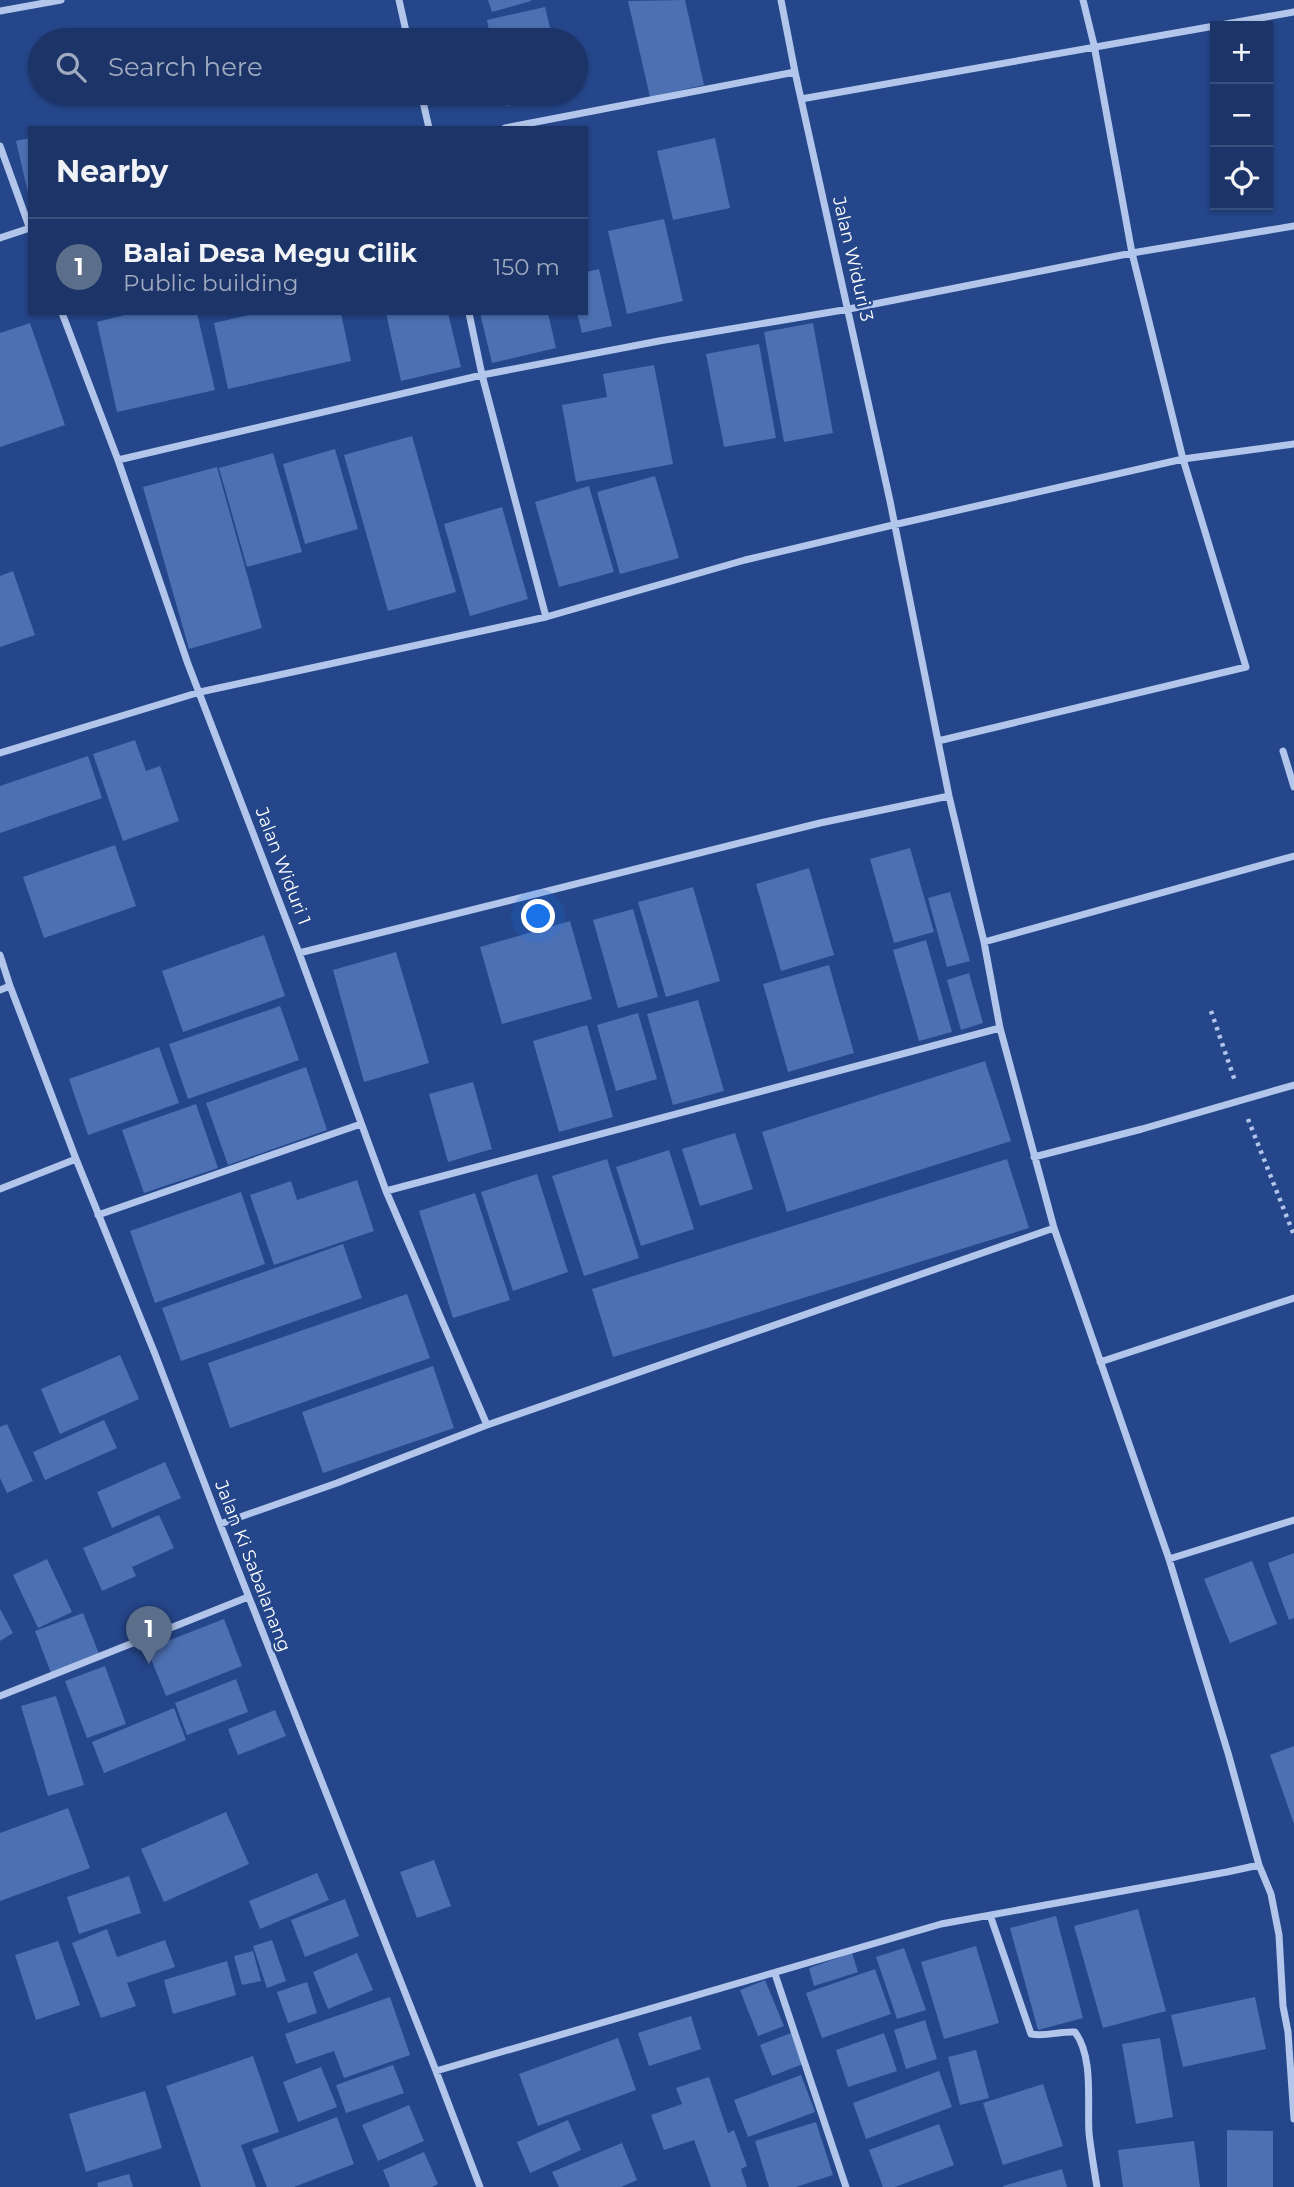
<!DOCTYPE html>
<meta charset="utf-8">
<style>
:root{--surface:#1c3468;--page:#293f71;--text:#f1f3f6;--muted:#a0aac0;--line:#3a4f7c;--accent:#f4dd76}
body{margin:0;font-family:Montserrat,sans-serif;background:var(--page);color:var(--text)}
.controls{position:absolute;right:21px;top:21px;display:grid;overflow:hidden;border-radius:0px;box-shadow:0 2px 5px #0004}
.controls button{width:63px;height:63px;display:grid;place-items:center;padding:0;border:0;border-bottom:2px solid var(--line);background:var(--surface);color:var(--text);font:35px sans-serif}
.you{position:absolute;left:539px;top:917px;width:24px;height:24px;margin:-18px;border:5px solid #fff;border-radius:50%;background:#1a73e8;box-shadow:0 0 0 10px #1a73e833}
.badge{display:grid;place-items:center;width:46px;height:46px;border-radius:50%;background:var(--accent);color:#fff;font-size:23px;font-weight:700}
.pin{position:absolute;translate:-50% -58px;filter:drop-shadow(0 2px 4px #0008)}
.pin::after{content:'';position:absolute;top:37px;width:24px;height:21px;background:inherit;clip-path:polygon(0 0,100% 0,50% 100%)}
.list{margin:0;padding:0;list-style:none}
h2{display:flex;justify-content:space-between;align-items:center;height:91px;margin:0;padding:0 28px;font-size:30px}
h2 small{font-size:23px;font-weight:400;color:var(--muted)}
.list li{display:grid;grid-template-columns:46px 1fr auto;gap:21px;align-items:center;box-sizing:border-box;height:98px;padding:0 28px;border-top:2px solid var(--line)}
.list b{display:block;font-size:26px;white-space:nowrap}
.list p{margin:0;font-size:23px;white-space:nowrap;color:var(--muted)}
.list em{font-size:23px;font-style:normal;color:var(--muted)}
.icon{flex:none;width:38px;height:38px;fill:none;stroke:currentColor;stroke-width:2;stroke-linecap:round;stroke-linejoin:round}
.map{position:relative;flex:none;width:1294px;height:2187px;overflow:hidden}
.search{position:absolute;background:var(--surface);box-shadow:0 2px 5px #0004;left:28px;top:28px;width:560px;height:77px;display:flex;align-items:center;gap:18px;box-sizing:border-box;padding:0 24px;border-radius:38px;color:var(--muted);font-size:26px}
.panel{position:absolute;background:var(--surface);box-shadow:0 2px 5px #0004;left:28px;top:126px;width:560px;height:189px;border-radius:0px}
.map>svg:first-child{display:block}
.building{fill:#4d70b2}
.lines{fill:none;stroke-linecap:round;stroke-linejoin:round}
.path{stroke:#b2c5ea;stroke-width:4.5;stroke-dasharray:3.5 5;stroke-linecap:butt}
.minor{stroke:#b2c5ea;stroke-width:7}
.labels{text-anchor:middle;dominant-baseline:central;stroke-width:5;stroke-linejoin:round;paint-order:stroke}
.street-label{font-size:18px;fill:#fff;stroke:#25468a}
</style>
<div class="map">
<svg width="1294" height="2187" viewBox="0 0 1294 2187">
<rect width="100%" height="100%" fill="#25468a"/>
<path class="building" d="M488,0h43v1l-39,11z
M685,0l19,85 -54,12 -22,-96z
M545,7l8,33h-62l-4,-20z
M503,93h57v1l-54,12z
M30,138v59h-1l-13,-56z
M715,138l15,70 -57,12 -16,-69z
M664,219l19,82 -56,13 -19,-83z
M599,269l13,57 -30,7 -5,-20h9v-41z
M133,313h64l18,77 -98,22 -20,-90z
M258,313h83l10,48 -123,28 -14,-66z
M386,313h62l13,54 -60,14z
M480,313h68l8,35 -64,15z
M30,323l35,102 -65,22v-114z
M813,323l20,110 -49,9 -20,-110z
M759,344l17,94 -52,9 -18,-93z
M654,365l19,99 -97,18 -14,-77 45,-8 -4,-23z
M412,436l44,156 -68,19 -44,-156z
M335,449l23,80 -53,15 -22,-80z
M273,453l29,99 -55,15 -28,-99z
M217,467l45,161 -73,21 -46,-162z
M655,476l24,82 -59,16 -23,-82z
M589,486l25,86 -55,15 -24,-85z
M502,507l26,92 -58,17 -26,-92z
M13,571l22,64 -35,12v-71z
M135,740l11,31 14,-5 19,55 -56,20 -30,-87z
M88,756l14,42 -102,35v-47z
M115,845l21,61 -92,32 -21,-61z
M910,848l24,84 -40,11 -24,-84z
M809,868l25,87 -53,16 -25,-87z
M693,887l27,94 -54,16 -28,-95z
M950,892l20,69 -23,6 -19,-69z
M633,909l25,88 -40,11 -25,-88z
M570,921l22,78 -90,25 -22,-77z
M264,935l21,61 -102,36 -21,-61z
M926,940l26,92 -33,9 -26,-91z
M396,952l33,111 -65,19 -31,-112z
M829,965l25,88 -66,19 -25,-88z
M969,973l14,50 -22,7 -14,-50z
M698,1000l26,91 -51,14 -26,-91z
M280,1006l19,54 -111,39 -19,-55z
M638,1013l19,66 -41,12 -19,-66z
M587,1025l26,92 -54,15 -26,-91z
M159,1047l20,56 -91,32 -19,-56z
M985,1061l26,80 -224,71 -25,-80z
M306,1067l21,63 -99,35 -22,-62z
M473,1082l19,67 -44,13 -19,-68z
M196,1104l22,64 -74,25 -22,-63z
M735,1133l18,56 -53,17 -18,-57z
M669,1150l25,79 -53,17 -25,-79z
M607,1159l32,99 -55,18 -32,-100z
M1007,1159l22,69 -416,129 -21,-68z
M537,1174l31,98 -55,19 -32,-99z
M357,1180l17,51 -100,34 -24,-70 41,-14 6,19z
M241,1192l24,72 -110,39 -25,-72z
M475,1193l35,107 -57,18 -34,-107z
M343,1244l19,54 -181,63 -19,-53z
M407,1294l23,64 -200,70 -22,-65z
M120,1355l19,44 -79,35 -19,-45z
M433,1366l21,62 -131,45 -21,-61z
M104,1420l13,28 -72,32 -12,-28z
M7,1424l26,57 -26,12 -7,-15v-51z
M165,1462l16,36 -69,30 -15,-36z
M159,1515l15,33 -42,19 4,9 -34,15 -19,-43z
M1294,1553v65l-5,2 -21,-57z
M47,1559l25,53 -34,16 -25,-53z
M1252,1561l25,63 -47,19 -26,-64z
M0,1609l13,24 -13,8z
M83,1613l16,41 -48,19 -16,-42z
M224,1619l18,47 -76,30 -19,-47z
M105,1666l21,58 -39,14 -22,-57z
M236,1679l12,33 -61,23 -12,-32z
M56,1696l28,89 -36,11 -27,-90z
M174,1708l12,32 -82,33 -12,-31z
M275,1710l11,26 -48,19 -10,-26z
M1294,1746v78l-24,-69z
M68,1808l22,60 -90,33v-68z
M226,1812l23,52 -85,38 -23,-53z
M434,1860l17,46 -34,12 -17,-46z
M317,1873l12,27 -69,29 -11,-28z
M129,1876l12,37 -62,21 -12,-37z
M345,1899l14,37 -54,21 -14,-37z
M1138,1909l28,102 -63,17 -29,-102z
M1056,1916l27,102 -45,12 -28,-102z
M107,1929l10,28 48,-17 10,27 -48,16 9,23 -35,12 -29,-75z
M272,1940l14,41 -19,7 -14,-42z
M58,1941l22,64 -44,15 -21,-65z
M976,1946l23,77 -55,16 -23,-77z
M904,1948l22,62 -29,9 -21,-62z
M253,1951l8,30 -19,4 -8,-29z
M357,1953l16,37 -45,19 -15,-37z
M852,1953l6,19 -44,14 -5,-18z
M227,1961l9,34 -63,19 -9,-34z
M875,1969l16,45 -69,24 -16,-45z
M765,1980l19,46 -26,10 -18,-46z
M307,1982l10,31 -29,10 -11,-31z
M390,1997l20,58 -66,23 -10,-27 -38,13 -11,-30z
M1255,1997l11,52 -83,18 -12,-52z
M691,2016l10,33 -52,17 -11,-33z
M925,2020l12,39 -31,10 -12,-39z
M791,2033l12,31 -31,12 -12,-31z
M884,2033l13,38 -49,16 -12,-37z
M618,2038l18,52 -98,36 -19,-52z
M1160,2038l13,79 -37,7 -14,-80z
M976,2050l13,48 -29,7 -12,-48z
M253,2056l26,76 -38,13 15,42h-55l-35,-101z
M393,2065l11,28 -58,20 -10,-28z
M321,2067l16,40 -39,15 -15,-40z
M939,2071l13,36 -86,32 -13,-36z
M801,2075l14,37 -67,25 -14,-37z
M709,2077l19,56 6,-3 13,36 -6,3 6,18h-36l-17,-47 -30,10 -13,-35 31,-11 -6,-16z
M1043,2084l20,62 -60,19 -20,-62z
M145,2091l17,57 -76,24 -17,-58z
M409,2105l15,36 -46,20 -16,-36z
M337,2117l17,47 -60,23h-27l-15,-38z
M568,2120l13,30 -51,23 -13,-31z
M816,2122l17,53 -37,12h-27l-14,-46z
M939,2124l15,41 -59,22h-12l-14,-37z
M1227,2130l46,1v56h-46z
M1194,2141l6,46h-77l-5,-37z
M622,2143l15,37 -16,7h-62l-7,-15z
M424,2152l14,32 -6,3h-42l-7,-17z
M1062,2169l5,18h-63l-1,-1z
M129,2174l4,13h-35l-1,-4z"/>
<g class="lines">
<path class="path" d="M1211,1011l24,70
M1248,1119l46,116"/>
<path class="minor" d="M399,0l9,40
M0,11l61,-11
M421,93l8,35
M801,99l493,-87
M505,128l290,-56
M0,146l30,83
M0,238l30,-10
M62,313l56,147 70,204 111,289 87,238 101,234
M469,313l13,62 64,242
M118,460l364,-85 177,-34 190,-32 283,-56 162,-27
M938,741l308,-74 -63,-208 -51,-206 -38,-208 -11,-45
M1283,751l11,36
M0,753l200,-61 346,-75 199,-57 148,-35 290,-66 111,-15
M984,942l310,-86
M299,953l521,-130 129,-27
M0,955l10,31 66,173 79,195 65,170 216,547 44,116
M0,990l10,-4
M1034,1157l108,-28 152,-44
M0,1189l76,-30
M386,1191l614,-163
M98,1215l263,-91
M1100,1362l194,-64
M220,1524l117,-41 150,-58 567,-197
M1169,1559l125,-39
M0,1696l248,-99
M1259,1865l12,29 8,41 4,71 5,26 6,87
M990,1915l41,119c14,3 29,-3 44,-2 19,26 12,70 14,101 2,18 5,36 8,54
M775,1974l71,213
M436,2071l505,-147 286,-52 32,-7 -31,-112 -59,-194 -115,-331 -54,-200 -16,-86 -35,-146 -59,-295 -95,-429 -14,-72"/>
</g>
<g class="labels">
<g class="street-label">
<text transform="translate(853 259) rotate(77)">Jalan Widuri 3</text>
<text transform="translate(283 866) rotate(69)">Jalan Widuri 1</text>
<text transform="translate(253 1566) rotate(69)">Jalan Ki Sabalanang</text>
</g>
</g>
</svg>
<div class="controls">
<button>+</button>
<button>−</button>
<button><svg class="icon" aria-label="locate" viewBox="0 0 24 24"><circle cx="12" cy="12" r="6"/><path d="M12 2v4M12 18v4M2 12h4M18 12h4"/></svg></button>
</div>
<div class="you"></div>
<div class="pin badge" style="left:149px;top:1664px;background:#5c6f8a">1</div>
<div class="search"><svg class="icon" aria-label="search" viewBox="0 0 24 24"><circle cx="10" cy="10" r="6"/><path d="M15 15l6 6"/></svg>Search here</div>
<section class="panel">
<h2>Nearby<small></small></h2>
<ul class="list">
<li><span class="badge" style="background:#5c6f8a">1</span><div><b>Balai Desa Megu Cilik</b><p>Public building</p></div><em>150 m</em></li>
</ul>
</section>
</div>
